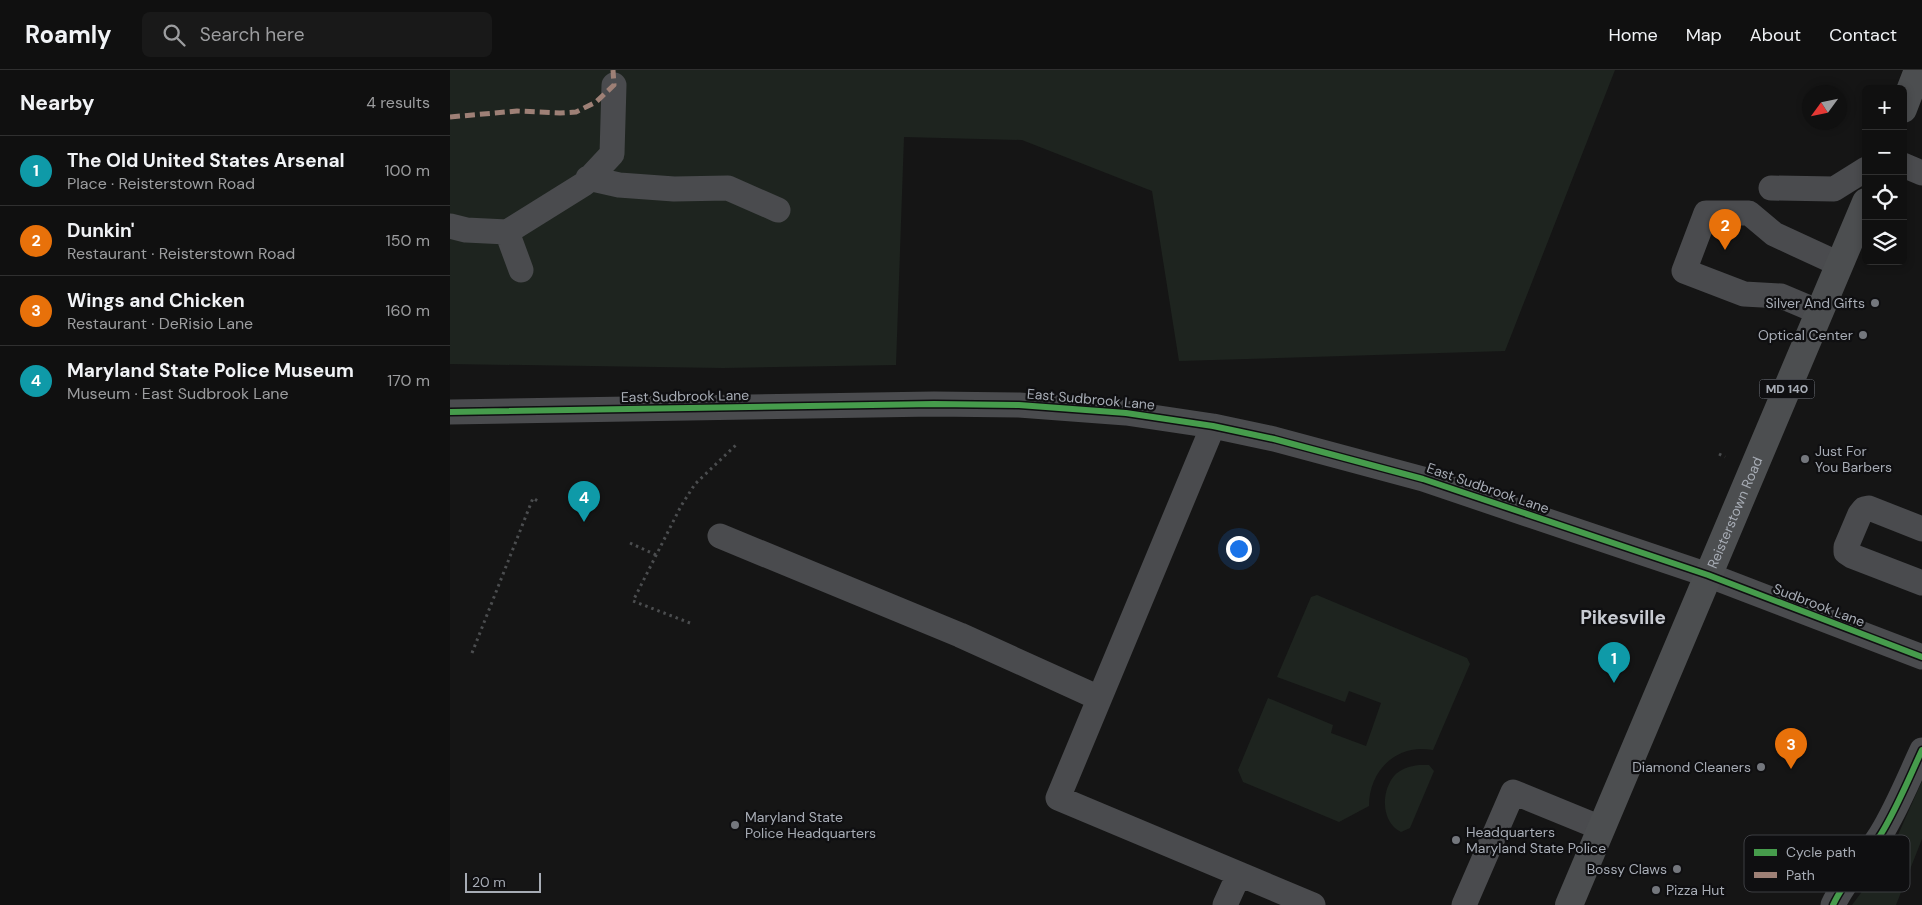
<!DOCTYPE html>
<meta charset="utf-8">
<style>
:root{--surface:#101010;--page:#191919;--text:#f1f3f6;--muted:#9c9d9f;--line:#303030;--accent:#0b8043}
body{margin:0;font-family:"DM Sans",sans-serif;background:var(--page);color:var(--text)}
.controls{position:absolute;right:15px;top:15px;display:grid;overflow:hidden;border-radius:8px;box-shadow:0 2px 8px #0003}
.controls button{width:45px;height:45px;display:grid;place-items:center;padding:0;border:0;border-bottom:1px solid var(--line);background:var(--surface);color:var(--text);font:25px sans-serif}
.compass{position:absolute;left:1352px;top:15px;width:45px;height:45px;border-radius:50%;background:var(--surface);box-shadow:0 2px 8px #0003;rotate:237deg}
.scale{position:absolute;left:15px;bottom:12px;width:76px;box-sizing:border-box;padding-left:5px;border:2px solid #a7acb5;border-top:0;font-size:14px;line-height:18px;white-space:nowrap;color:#a7acb5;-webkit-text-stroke:4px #0f0f11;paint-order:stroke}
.you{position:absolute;left:788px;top:478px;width:18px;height:18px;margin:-12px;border:4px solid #fff;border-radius:50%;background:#1a73e8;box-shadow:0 0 0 8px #1a73e833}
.badge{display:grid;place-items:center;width:32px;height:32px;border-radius:50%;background:var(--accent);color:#fff;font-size:16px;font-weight:700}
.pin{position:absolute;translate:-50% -41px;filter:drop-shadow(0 1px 2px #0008)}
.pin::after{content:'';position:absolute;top:26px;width:18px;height:15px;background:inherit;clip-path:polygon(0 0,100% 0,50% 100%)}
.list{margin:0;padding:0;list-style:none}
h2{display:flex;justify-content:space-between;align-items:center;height:65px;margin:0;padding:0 20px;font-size:21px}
h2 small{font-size:16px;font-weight:400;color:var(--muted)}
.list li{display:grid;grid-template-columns:32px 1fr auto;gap:15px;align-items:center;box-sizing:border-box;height:70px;padding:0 20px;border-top:1px solid var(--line)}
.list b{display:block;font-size:19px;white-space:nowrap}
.list p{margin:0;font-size:16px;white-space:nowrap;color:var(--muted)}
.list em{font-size:16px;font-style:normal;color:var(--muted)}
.icon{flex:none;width:28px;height:28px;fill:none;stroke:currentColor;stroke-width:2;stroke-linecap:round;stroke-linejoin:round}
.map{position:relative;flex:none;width:1472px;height:835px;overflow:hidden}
header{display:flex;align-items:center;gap:30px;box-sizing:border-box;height:70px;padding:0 25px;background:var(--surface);border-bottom:1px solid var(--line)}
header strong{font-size:24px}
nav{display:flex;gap:28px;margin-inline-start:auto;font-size:18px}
.search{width:350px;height:45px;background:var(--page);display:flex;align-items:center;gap:12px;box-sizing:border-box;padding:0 18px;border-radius:8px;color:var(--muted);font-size:19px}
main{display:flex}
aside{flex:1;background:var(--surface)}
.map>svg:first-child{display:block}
.grass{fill:#1e241f}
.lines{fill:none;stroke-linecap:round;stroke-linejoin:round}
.path{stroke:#4b4d4f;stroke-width:3;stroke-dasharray:2.5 4;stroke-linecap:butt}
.minor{stroke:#4a4b4e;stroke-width:25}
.major{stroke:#4c4e50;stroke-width:28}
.quiet{stroke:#9e8076;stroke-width:5;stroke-dasharray:10 5;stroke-linecap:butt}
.cycleway-casing{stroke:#0f0f11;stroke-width:9}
.cycleway{stroke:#469c4c;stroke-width:6}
.poi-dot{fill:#74777d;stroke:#0f0f11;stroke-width:2}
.labels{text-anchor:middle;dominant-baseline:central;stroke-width:4.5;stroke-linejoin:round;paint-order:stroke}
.shield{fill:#0f0f11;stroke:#797d84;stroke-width:1}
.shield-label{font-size:12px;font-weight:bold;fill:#a7acb5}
.poi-label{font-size:14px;fill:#a7acb5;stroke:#0f0f11;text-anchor:end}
.street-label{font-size:14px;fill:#a7acb5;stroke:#0f0f11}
.district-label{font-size:19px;font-weight:bold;fill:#c8cbd2;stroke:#0f0f11}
.key{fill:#0f0f11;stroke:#3d3e42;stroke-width:1}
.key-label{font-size:14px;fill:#a7acb5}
</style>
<header>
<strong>Roamly</strong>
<div class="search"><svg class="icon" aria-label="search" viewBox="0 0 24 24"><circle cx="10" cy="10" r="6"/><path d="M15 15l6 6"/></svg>Search here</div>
<nav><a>Home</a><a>Map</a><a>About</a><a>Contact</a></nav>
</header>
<main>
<aside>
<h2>Nearby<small>4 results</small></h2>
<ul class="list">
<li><span class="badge" style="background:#0f9aa8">1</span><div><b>The Old United States Arsenal</b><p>Place · Reisterstown Road</p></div><em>100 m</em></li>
<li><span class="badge" style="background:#e8710a">2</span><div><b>Dunkin'</b><p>Restaurant · Reisterstown Road</p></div><em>150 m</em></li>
<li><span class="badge" style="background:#e8710a">3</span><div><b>Wings and Chicken</b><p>Restaurant · DeRisio Lane</p></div><em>160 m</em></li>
<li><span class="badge" style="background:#0f9aa8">4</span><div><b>Maryland State Police Museum</b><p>Museum · East Sudbrook Lane</p></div><em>170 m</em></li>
</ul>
</aside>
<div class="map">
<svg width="1472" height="835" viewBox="0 0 1472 835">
<rect width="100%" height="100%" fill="#151515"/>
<path class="grass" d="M0,0h1165l-110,281 -326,10 -27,-170 -130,-51 -118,-3 -8,228 -173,3 -273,-4z
M867,525l150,63 3,6 -37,86c-36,-7 -64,20 -64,56l-30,16 -96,-40 -5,-12 30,-72 65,27 -2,8 35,13 15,-43 -32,-12 -4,11 -68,-25 34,-80z
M969,695h10l5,6 -24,57 -9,4c-19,-9 -21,-39 -7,-56 6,-7 16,-10 25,-11z
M1472,711v58l-26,66h-44l37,-50z"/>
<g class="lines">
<path class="path" d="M1269,384l6,3
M180,473l26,12
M240,553l-57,-22 48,-95 14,-22 41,-39
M22,583l61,-155 6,4"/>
<path class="minor" d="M1453,95l19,8
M138,108l31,7 55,4 54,-1 50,22
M1321,118l63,1 32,-20
M0,156l16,4 41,2 77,-48 28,-30 2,-69
M57,162l14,38
M1369,242l-38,-16 -37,-2 -60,-23 22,-58h43l25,21 65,30
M0,342l484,-8 85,1 107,8 87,13 61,13 149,40 285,96 214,82
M763,356l-155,372 255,107
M1472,459l-53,-21 -5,1 -4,5 -14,33v5l6,4 70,27
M270,466l240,99 139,63
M775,835l14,-31
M1014,835l49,-113 88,36
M1383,835c12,-26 33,-47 48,-71 16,-26 28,-56 41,-84"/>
<g class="major">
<path d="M1453,39l15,-39"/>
<path id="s1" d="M1119,835l297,-703"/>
</g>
<path class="quiet" d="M0,47l67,-6 43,2 16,-1 20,-10 18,-17 -1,-15"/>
<defs>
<path id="cycleway" d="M0,342l484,-8 85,1 107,8 87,13 61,13 149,40 285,96 214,82
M1383,835c12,-26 33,-47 48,-71 16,-26 28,-56 41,-84"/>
</defs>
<use href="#cycleway" class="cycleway-casing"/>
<use href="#cycleway" class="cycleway"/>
</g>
<g class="poi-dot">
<circle cx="1425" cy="233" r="5"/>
<circle cx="1413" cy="265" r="5"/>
<circle cx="1355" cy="389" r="5"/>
<circle cx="1311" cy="697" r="5"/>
<circle cx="285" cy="755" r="5"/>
<circle cx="1006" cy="770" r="5"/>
<circle cx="1227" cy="799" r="5"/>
<circle cx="1206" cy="820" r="5"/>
</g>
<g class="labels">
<rect class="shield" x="1309.5" y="309.5" width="55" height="19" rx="4"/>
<g class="shield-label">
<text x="1337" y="319">MD 140</text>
</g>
<g class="poi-label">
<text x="1415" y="233">Silver And Gifts</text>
<text x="1403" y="265">Optical Center</text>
<text x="1365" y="381" text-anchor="start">Just For<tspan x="1365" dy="16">You Barbers</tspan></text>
<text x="1301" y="697">Diamond Cleaners</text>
<text x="295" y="747" text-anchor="start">Maryland State<tspan x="295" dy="16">Police Headquarters</tspan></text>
<text x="1016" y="762" text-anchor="start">Headquarters<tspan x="1016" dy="16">Maryland State Police</tspan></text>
<text x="1217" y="799">Bossy Claws</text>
<text x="1216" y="820" text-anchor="start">Pizza Hut</text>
</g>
<g class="street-label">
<text transform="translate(235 326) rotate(-1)">East Sudbrook Lane</text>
<text transform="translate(641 329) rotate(5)">East Sudbrook Lane</text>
<text transform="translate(1038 418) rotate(19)">East Sudbrook Lane</text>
<text stroke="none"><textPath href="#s1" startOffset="426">Reisterstown Road</textPath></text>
<text transform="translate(1369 535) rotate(21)">Sudbrook Lane</text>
</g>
<g class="district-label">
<text x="1173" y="547">Pikesville</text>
</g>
</g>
<rect x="1294" y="765" width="166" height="57" rx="8" class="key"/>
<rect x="1304" y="779" width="23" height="7" fill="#469c4c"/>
<rect x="1304" y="802" width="23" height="6" fill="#9e8076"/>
<g class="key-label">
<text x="1336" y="787">Cycle path</text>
<text x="1336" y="810">Path</text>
</g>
</svg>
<div class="controls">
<button>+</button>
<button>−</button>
<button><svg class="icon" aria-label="locate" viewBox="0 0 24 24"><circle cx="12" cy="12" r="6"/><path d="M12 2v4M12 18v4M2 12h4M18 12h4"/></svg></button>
<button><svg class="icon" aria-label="layers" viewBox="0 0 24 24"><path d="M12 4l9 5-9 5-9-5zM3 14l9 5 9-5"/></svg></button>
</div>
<svg class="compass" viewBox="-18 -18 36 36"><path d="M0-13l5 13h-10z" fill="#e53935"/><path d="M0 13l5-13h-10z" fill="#9c9d9f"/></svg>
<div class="scale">20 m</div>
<div class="you"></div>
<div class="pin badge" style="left:1164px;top:613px;background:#0f9aa8">1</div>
<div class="pin badge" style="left:1275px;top:180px;background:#e8710a">2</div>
<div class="pin badge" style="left:1341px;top:699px;background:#e8710a">3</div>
<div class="pin badge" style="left:134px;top:452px;background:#0f9aa8">4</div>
</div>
</main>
